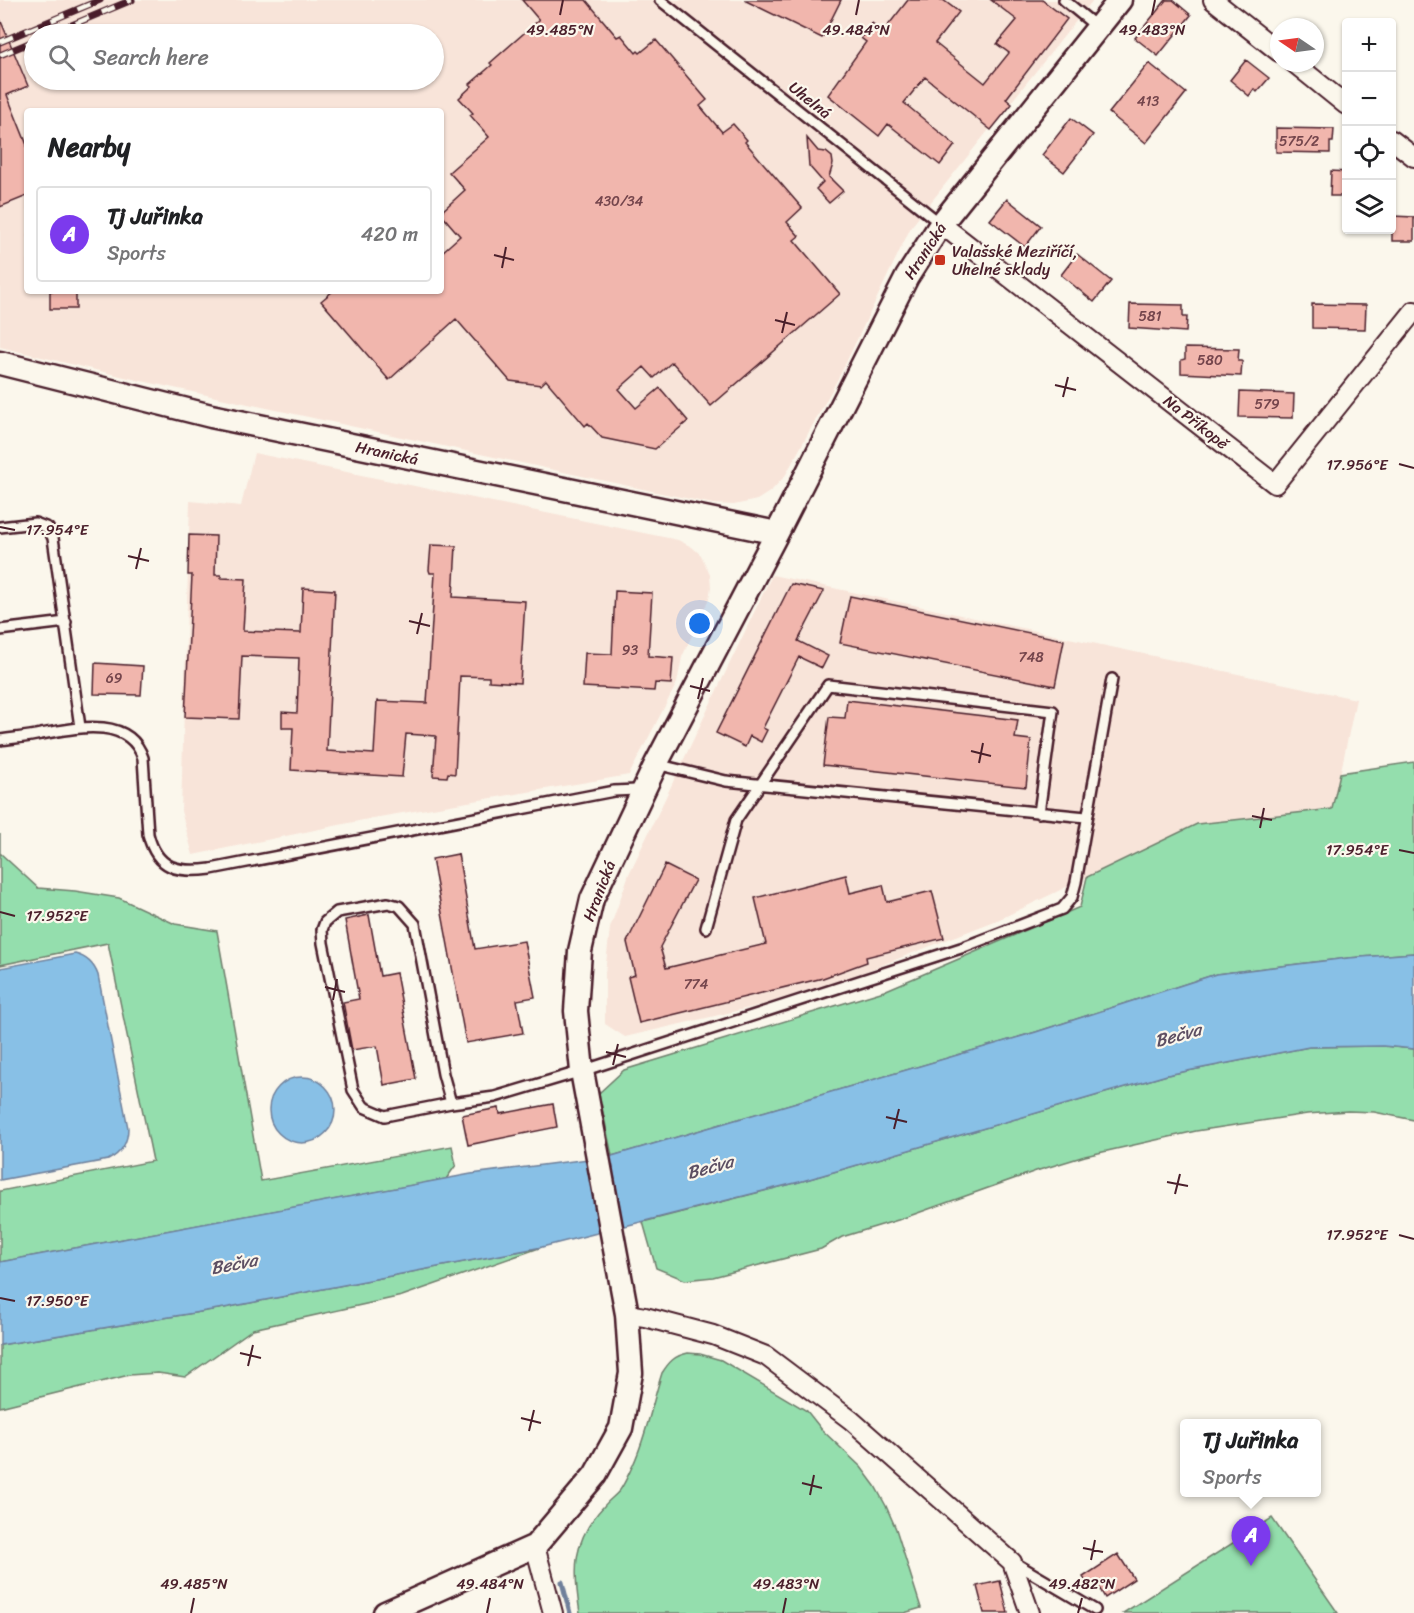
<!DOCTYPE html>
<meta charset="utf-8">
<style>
:root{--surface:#fff;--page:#f2f2f2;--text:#202124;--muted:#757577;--line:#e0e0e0;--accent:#7c3aed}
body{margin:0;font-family:Sriracha,sans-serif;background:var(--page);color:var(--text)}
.controls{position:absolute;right:18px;top:18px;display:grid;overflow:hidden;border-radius:6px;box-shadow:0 2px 4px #0004}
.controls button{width:54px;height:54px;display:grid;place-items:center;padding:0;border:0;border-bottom:2px solid var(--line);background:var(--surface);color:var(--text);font:30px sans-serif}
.compass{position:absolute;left:1270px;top:18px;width:54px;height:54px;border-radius:50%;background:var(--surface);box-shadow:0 2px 4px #0004;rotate:283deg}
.you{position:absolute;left:700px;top:624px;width:21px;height:21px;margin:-15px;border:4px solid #fff;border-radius:50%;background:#1a73e8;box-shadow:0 0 0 9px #1a73e833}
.badge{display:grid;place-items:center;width:39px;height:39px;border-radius:50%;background:var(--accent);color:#fff;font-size:20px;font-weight:700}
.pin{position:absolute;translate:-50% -50px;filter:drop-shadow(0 2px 3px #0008)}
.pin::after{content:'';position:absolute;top:32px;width:21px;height:18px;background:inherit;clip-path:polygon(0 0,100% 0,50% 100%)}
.popup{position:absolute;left:1180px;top:1419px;width:141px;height:78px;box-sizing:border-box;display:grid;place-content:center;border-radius:6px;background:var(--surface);filter:drop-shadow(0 2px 4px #0005);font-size:20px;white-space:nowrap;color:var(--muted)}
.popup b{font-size:22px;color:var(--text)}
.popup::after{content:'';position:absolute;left:50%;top:100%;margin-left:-12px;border:12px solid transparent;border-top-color:var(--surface)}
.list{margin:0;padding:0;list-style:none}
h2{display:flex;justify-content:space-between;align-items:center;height:78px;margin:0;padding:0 24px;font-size:26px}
h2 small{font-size:20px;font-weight:400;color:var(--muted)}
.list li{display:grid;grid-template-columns:39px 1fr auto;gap:18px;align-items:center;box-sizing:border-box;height:96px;margin:0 12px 12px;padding:0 12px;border:2px solid var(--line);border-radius:6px}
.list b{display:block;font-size:22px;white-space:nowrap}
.list p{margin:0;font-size:20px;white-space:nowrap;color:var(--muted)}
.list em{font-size:20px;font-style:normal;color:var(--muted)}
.icon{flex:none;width:33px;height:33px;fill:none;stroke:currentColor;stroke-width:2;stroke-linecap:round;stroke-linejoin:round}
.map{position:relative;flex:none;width:1414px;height:1613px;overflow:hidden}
.search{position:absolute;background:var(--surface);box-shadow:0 2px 4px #0004;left:24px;top:24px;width:420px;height:66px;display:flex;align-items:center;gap:15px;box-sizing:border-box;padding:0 21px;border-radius:33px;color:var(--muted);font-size:22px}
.panel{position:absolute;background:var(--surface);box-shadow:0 2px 4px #0004;left:24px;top:108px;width:420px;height:186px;border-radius:6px}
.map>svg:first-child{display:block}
.built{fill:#f8e4d9;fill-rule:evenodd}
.green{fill:#94dead;stroke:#6f7e6c;stroke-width:1.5}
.water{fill:#88c0e6;stroke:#6f809b;stroke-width:1.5}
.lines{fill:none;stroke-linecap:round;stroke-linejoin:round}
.stream{stroke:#6f809b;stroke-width:5}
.building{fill:#f1b6ad;stroke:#4a1f2b;stroke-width:1.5}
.service-casing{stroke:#4a1f2b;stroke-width:14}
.minor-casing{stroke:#4a1f2b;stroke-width:22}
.tertiary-casing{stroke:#4a1f2b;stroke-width:27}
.service{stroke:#fbf7ec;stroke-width:9}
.minor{stroke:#fbf7ec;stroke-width:18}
.tertiary{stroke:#fbf7ec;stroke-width:22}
.rail-casing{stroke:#4a1f2b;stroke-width:7}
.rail{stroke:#fbf7ec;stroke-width:4.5;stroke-dasharray:14;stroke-linecap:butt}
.ticks{fill:none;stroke:#4a1f2b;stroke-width:2}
.poi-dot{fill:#c8321e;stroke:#fbf7ec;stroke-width:2}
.labels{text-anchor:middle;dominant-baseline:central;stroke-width:4.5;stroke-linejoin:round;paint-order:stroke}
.number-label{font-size:14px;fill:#74454c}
.street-label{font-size:16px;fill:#4a1f2b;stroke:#fbf7ec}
.poi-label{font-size:16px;fill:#4a1f2b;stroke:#fbf7ec;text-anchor:start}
.water-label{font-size:18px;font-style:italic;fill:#5d4f63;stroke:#fbf7ec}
.ticks-label{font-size:15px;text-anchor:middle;fill:#4a1f2b;stroke:#fbf7ec;stroke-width:4.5;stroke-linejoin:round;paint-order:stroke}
</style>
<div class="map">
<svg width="1414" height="1613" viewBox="0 0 1414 1613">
<rect width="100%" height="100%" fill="#fbf7ec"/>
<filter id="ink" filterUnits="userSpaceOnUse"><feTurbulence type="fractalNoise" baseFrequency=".0167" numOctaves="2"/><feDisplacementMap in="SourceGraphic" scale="12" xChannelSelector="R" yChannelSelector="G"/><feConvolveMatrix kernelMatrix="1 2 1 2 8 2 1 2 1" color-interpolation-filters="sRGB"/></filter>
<g filter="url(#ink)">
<path class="built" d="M0,0h1093l-182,227 -70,146 -56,103 -14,15 -14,9 -23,5 -21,-1 -122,-26 -454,-98 -137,-33zM34,34h400v46h-400zM27,111h414v180h-414z
M254,453l424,87 14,7 9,8 9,20 1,12 -2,12 -27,58 -5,26 -48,92 -256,43 -180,37 -12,-44 9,-310 51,5z
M772,575l584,124 -23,110 -136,15 -197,95 -141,55 -93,30 -141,33 -20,-13v-51l5,-45 19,-54z"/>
<path class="green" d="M1414,762v191l-66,5 -132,16 -180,58 -424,124 -13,-63 25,-23 260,-79 196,-84 7,-30 110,-53 135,-15 8,-36z
M0,834v19l38,35 37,3 44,7 56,26 42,7 44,250 191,-35 4,19 -10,14 -446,83v-71l153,-30 -45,-218 -108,22z
M1383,1046l31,3v71l-40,-8 -26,-1 -41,3 -111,17 -111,25 -49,15 -138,49 -56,17 -21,12 -108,28 -28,3 -29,-12 -13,-46 156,-40 368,-107 142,-28z
M542,1247l-140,49 -149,33 -68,48 -27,-4 -29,2 -129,32v-62l224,-37z
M688,1353l12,1 21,6 86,51 15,19 39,37 14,19 11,20 10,23 25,79 -17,5h-324c-7,-43 -8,-73 24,-107 5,-6 11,-10 16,-16 5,-7 9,-17 13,-25 13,-28 19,-61 29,-92 7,-11 12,-17 26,-20z
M1272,1518l66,95h-215z"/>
<path class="water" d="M1414,953v96l-31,-3 -74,1 -142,28 -368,107 -257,65 -318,61 -224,37v-83l471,-88 141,-18 424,-124 180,-58 132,-16z
M75,954c12,3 19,10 23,21l30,153c0,15 -6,25 -20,32l-108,20v-212z
M269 1110a33 33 0 1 1 66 0a33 33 0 1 1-66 0Z"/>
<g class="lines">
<path class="stream" d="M562,1582l8,31"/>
</g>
<path class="building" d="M522,0h64l31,37 4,-2 15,18 2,-2 2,2 16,-13 51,60 -7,6 22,26 11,-8 14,16 -2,2 57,66 -15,14 12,14 -5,4 46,54 -129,112 -39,-44 -18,16 -10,-11 -25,22 17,19 24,-20 28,33 -33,28 -53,-11 -14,-15 -3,3 -39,-46 -5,5 -31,-4 -54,-62 -67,61 -68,-79 12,-10h108v-38l19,-17 -19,-22v-2l24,-22 -16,-18 40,-35 -19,-22 3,-2 -14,-15 13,-12 -2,-2 22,-19 -2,-2 49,-43z
M744,0h97l-19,38z
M908,0h35l16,12 -24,31 50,40 24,-30 -12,-9 20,-24 -26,-20h51l25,19 -61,80 6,5 -21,26 -66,-53 -21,26 51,42 -15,20 -52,-41 -9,12 -51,-41 38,-53 -5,-4 11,-15 11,9z
M1166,0h7l18,15 -33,41 -23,-18z
M0,19l28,67 -21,9 20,50v51l-27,11z
M1246,60l23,18 -12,14 -3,-3 -5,7 -19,-16z
M1149,63l37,30 -40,50 -37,-30z
M1071,118l22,17 -29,37 -22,-17z
M1276,128l58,1 -1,13h-3v11l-54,-1z
M807,138l11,13 8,1 6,5 1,7 -4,13 14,14 -14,12 -13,-14 7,-7 -14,-16z
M1331,171l16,1v24h-17z
M1007,199l34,27 -16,21 -35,-27z
M1392,216l22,1v24h-22z
M1077,254l34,27 -17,21 -33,-27z
M50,291h26v18h-26z
M1130,304l53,1v12h4l-1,15 -57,-4z
M1312,304l54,1 -1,24 -53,-1z
M1185,348l54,1 -1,12h4l-1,15 -60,-3v-13l4,-1z
M1240,392l54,2 -1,24 -54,-1z
M189,535l27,1 -1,39h6v3l25,1 -3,52 58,2 2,-45 32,2 -8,161 47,3 3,-53 50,2 8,-130h-5l-1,-3 2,-25 25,1 -3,51 72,4 -5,82 -31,-2v-4l-29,-1 -5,98 -7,-1 -1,4 -14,-1 3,-40 -30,-2 -4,43 -111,-7 2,-42h-11v-16l15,1 2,-55 -57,-2 -3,63 -54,-2 7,-142h-4z
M791,584l33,7 -26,50 30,15 -6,12 -23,-11 -36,71 4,2 -6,12 -11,-6 -5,11 -29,-14z
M615,591l37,2 -4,63 25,2 -2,26 -16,-1 -1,8 -71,-4 2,-34 27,1z
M850,596l214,44 -9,46 -215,-43z
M95,663l48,3 -2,29 -47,-1z
M847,700l171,20 -3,18 16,2 -5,47 -203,-22 6,-48 16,1z
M458,854l17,95 49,-8 11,56 -18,3 6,33 -57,10 -34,-184z
M665,865l30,15 -35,67 6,21 100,-24 -11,-46 91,-23 4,18 33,-8 4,17 45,-11 12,47 -78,19 1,5 -44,16 -184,45 -11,-46 7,-2 -8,-33z
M369,915l11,61 16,-3 20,106 -32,6 -7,-39 -25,4 -9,-48 16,-3 -14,-79z
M553,1104l4,23 -89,18 -6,-30 37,-7 1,6z
M1118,1554l16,25 -29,19 -8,-14 -7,4 -7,-11z
M1000,1581l8,32h-24l-7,-27z"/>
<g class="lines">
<defs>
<path id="service" d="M660,0l281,224
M1064,0l33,27
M0,527l35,-4 13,5 5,10 27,189
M0,630l66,-8
M0,740c14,-2 28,-3 41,-6 34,-6 88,-19 102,24l5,76c9,36 31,39 63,35l403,-78 22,-1 6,3
M656,764l70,17 360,36
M706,928l30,-108 92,-135 225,26 -14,102
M451,1103l-8,-29 -28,-150 -16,-18 -11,-3 -51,9 -12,10 -3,8 1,13 30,147 11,17 21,9 66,-13 44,-6 87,-26 379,-123 101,-39 10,-12 4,-15 36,-203
M1015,1563l80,47"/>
<path id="minor" d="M1213,0l66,52
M1294,63l52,42
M1392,140l22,17
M941,224l334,260 139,-173
M627,1314l18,3 68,18 53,21 85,64 161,142 18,51
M535,1546l18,67"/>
<path id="tertiary" d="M0,363l211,53 566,117
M385,1613l150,-67 60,-71 26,-47 10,-55 -4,-59 -45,-243 -6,-60 4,-60 12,-52 64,-135 121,-231 130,-256 34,-53 179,-224"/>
</defs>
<use href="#service" class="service-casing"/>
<use href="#minor" class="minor-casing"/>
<use href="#tertiary" class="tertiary-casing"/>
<use href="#service" class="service"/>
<use href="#minor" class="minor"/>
<use href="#tertiary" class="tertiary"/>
<defs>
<path id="rail" d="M50,34l82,-34
M0,42l100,-42
M0,55l34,-14"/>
</defs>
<use href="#rail" class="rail-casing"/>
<use href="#rail" class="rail"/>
</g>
</g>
<path class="ticks" d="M560,15l3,-15M856,15l3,-15M1152,15l3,-15M494,255l20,5M502,268l4,-21M775,320l20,5M782,333l5,-21M1055,385l21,5M1063,397l5,-20M1399,464l15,4M0,527l15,3M128,556l21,5M136,569l5,-21M409,621l21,5M417,634l5,-21M690,686l20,5M698,699l5,-21M971,751l20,5M979,763l4,-20M1252,816l20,4M1260,828l4,-20M1399,850l15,3M0,912l15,4M325,987l20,5M333,1000l4,-21M606,1052l20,5M613,1065l5,-21M886,1117l21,5M894,1129l5,-20M1167,1182l21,4M1175,1194l5,-20M1399,1235l15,4M0,1298l15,3M240,1353l21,5M248,1366l5,-21M521,1418l20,5M529,1431l5,-21M802,1483l20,5M810,1495l4,-20M1083,1548l20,4M1091,1560l4,-20M191,1613l3,-15M487,1613l3,-15M783,1613l3,-15M1078,1613l4,-15"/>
<rect class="poi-dot" x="934" y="254" width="12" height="12" rx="3"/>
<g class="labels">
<g class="number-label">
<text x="1148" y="101">413</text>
<text x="1299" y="141">575/2</text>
<text x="619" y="201">430/34</text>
<text x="1150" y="316">581</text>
<text x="1210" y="360">580</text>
<text x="1267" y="404">579</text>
<text x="630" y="650">93</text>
<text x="1031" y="657">748</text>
<text x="114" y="678">69</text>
<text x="696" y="984">774</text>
</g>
<g class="street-label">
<text transform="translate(810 100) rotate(39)">Uhelná</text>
<text transform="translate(925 251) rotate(-57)">Hranická</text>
<text transform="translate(1196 422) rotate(38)">Na Příkopě</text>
<text transform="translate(387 453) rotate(12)">Hranická</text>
<text transform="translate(599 891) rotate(-69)">Hranická</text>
</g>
<g class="poi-label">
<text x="952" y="251">Valašské Meziříčí,<tspan x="952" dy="18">Uhelné sklady</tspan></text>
</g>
<g class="water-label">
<text transform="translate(1178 1035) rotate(-15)">Bečva</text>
<text transform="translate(710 1167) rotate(-15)">Bečva</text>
<text transform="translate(234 1264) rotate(-11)">Bečva</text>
</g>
</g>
<g class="ticks-label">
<text x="560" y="35">49.485°N</text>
<text x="856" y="35">49.484°N</text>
<text x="1152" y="35">49.483°N</text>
<text x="1357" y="470">17.956°E</text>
<text x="57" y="535">17.954°E</text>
<text x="1357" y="855">17.954°E</text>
<text x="57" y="921">17.952°E</text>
<text x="1357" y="1240">17.952°E</text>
<text x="57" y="1306">17.950°E</text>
<text x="194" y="1589">49.485°N</text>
<text x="490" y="1589">49.484°N</text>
<text x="786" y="1589">49.483°N</text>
<text x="1082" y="1589">49.482°N</text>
</g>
</svg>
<div class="controls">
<button>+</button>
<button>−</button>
<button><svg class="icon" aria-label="locate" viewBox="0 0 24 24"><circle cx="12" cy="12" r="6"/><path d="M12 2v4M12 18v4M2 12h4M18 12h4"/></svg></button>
<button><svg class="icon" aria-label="layers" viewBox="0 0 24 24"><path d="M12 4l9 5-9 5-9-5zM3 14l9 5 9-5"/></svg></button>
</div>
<svg class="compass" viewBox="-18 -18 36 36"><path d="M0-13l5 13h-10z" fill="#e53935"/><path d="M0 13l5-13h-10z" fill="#757577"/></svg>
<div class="you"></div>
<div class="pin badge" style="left:1251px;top:1566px">A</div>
<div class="popup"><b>Tj Juřinka</b>Sports</div>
<div class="search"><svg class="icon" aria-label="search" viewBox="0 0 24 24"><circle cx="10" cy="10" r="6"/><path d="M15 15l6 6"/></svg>Search here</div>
<section class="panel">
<h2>Nearby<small></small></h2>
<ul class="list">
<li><span class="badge">A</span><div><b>Tj Juřinka</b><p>Sports</p></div><em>420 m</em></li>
</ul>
</section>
</div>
